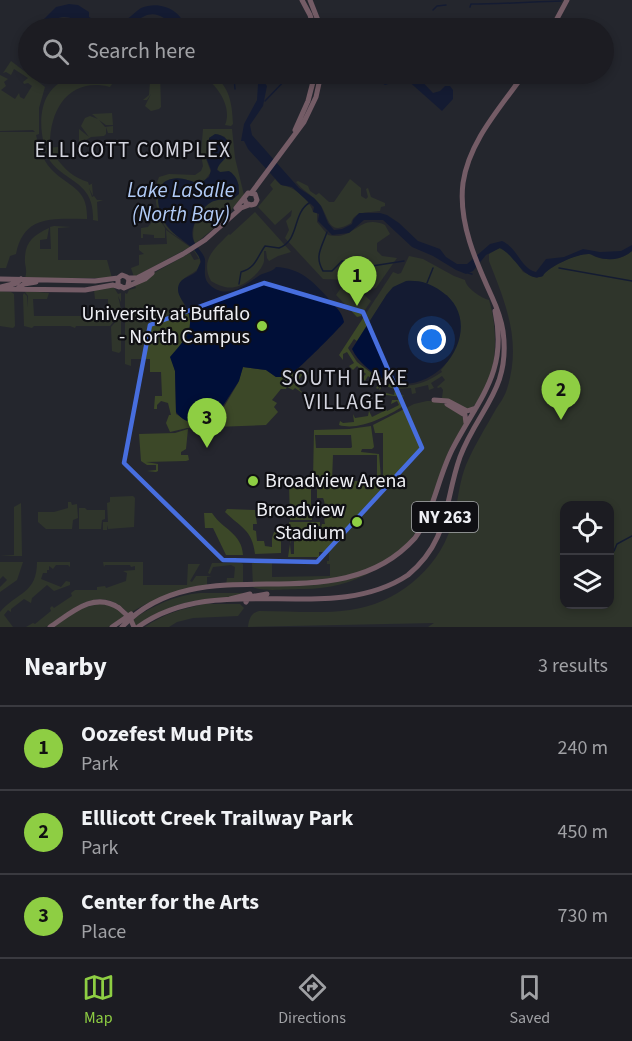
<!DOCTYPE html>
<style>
:root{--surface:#1c1c22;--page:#25252a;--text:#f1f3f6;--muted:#a0a1a5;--line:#3a3a40;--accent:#8ece43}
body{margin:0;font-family:"Source Sans 3",sans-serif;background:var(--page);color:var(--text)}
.controls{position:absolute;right:18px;bottom:18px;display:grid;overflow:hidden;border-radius:12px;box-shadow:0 3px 9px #0003}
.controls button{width:54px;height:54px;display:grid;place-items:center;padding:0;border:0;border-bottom:2px solid var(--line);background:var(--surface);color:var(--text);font:30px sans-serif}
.you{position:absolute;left:432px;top:340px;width:21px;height:21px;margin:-15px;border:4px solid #fff;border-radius:50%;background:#1a73e8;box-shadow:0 0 0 9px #1a73e833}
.badge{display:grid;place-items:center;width:39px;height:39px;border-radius:50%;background:var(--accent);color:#111;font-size:20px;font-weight:700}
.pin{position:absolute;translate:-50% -50px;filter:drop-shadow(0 2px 3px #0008)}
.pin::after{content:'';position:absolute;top:32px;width:21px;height:18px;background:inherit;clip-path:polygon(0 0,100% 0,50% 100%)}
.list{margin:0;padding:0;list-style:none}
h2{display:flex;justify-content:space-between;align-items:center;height:78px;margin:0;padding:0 24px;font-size:26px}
h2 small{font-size:20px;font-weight:400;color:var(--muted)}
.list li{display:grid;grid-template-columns:39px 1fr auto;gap:18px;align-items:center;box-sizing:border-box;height:84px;padding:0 24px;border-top:2px solid var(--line)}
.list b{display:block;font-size:22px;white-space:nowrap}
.list p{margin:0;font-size:20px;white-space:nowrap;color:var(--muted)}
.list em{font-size:20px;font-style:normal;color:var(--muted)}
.icon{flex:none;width:33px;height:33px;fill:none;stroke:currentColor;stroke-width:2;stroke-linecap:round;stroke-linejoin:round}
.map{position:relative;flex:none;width:632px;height:627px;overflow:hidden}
.search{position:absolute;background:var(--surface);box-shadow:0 3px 9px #0003;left:18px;right:18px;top:18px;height:66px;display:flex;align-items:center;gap:15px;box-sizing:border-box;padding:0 21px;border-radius:33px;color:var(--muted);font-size:22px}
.sheet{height:330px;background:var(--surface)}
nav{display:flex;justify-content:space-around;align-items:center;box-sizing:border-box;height:84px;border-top:2px solid var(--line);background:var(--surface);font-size:16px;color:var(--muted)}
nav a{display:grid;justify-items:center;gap:3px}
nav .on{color:var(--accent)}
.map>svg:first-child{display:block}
.green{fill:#3c4828;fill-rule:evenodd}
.water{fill:#000f38}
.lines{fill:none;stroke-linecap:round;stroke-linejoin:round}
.stream{stroke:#000f38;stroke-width:1.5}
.major{stroke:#d69dac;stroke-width:5}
.major-bridge{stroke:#d69dac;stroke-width:5}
.marked{fill:none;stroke:#476ede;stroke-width:4.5;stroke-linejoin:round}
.poi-dot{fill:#8ece43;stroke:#0f0f13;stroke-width:2}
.labels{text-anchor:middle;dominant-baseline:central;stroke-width:4.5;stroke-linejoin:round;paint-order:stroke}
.shield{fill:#0f0f13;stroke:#abacb0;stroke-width:1.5}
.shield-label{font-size:18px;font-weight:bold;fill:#eeeff4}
.poi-label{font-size:20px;fill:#eeeff4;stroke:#0f0f13;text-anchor:end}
.neighbourhood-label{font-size:21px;letter-spacing:1.5px;fill:#d4d5df;stroke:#0f0f13}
.water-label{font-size:21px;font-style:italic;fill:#b2ccf8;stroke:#0f0f13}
</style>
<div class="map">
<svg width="632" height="627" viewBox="0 0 632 627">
<rect width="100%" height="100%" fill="#25262e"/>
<path class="green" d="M11,61l34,26 -6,21v26l-3,1c3,12 6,24 15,34 18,19 37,18 36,50 -33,0 -63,-5 -71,35l-6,2 -4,12h-6v-136h35l-2,-2 -33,1v-56l8,4 -4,3 2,4 -5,4 14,9 4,-6 1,4 4,2 8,-13 -4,-3 -4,1 -1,-2 5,-4 -14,-9 -3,6 -5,-3 -3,1z
M146,74h14l1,33 -2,2 -8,2 -6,-5 6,-12 -4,6h-4l6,-5 1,-13 -3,-2 -22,2z
M200,74h12c18,13 20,29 21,50l-2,2 -6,-1c8,-19 -9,-42 -25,-51z
M74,78l36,3 2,3 -2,3c-39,-10 -60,20 -60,57h-6c-7,-27 -2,-61 30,-66z
M112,113l1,12h-7l-7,-5 6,7 8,-1v7h-5l-2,-6v7l-2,2 -13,1 -12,7v-15l10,8 -8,-11 4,-8 5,-2 8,3 -6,-5z
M203,129h29l3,29 9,37 -24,28 -25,21c-6,-14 3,-36 17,-43 6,-2 14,-1 20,-1l7,-15 -8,-13h-11l-3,-3 1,-4 10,-11 -3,-17 -8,-3 -8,4 1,11 -4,10 5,13 -6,8 -2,-1 2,2 -6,3c-9,-3 -17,-7 -27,-5 -22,4 -14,38 -3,50 8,9 31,18 31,32 1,13 -16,13 -20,23 -7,15 19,30 8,51 -4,8 -11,15 -17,22l4,14 1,43 15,9 5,-2h13l12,-9 17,-29 5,-16 23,3 10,7 17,-4 3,2 -3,5 6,-7h5l3,-3 2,5 -6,10 -2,-1 5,-7 -3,-3 -8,11 4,3 3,-2 -3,3 6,6 -10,-7 -2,2 -6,-3 -1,2h-5l-9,11 5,3 -3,4 4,5 -12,13 -79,3 -17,4 -4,-9 3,-8h2l-3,-12 -7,-2 -4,4v4h-3l1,-13h7l-1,-24h-11v-13h-19v7l-6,-2v-71l2,1 2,-4 7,-2 -2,-4 56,-31 4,7 5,-1c-4,-7 -8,-14 -15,-18 -5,-4 -11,-6 -16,-11 -12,-13 -16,-36 -9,-53l10,-3 26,1 6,-4 2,-5 -2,-12z
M46,148l12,-1v6l-3,3c9,13 19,22 33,26l1,3 5,-2 -2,1 1,12 -4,-8 3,9 2,-1 3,4h6l-6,2 1,19 -5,-1c2,-42 -33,-37 -47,-66l2,-1 -3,-1z
M275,179c7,9 9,5 18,10 7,4 18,14 20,23l4,1v9l11,13c27,7 30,-22 57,-10l5,9 -13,9v8l5,5 15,2 -21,30 -9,2c-4,-2 -8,-7 -13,-8 -10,-3 -20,-2 -31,-3l-38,-41 4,-8 -3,-9 5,-5 1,-6 -17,15 -17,-18 15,-18 -3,-4z
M350,179l11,9v8l5,3 2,-2 -2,-8 2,-1 3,9 14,6v3l-4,1 -1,4c-12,2 -25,-1 -29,12 -25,15 -21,-8 -33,-21 -7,-8 -16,-12 -22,-20l2,-1 10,5 2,5 6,4 3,-2 10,9h5z
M255,212l36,40 -13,4 -9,5 -2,-3 -1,-7h-2c0,4 0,7 0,10 -2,11 -19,24 -29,26 -9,2 -17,-2 -24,-6 -11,-21 3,-32 18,-47l1,1z
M144,217h14l7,11v10h-11v-3l-11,-1v4h-2v-10l7,-1 4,-5h-8z
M54,226l17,1 -13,1v32h49l5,18h-87c2,-6 1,-9 0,-15 -1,-20 7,-27 24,-35l-2,11 -7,1v9h11l-1,-22z
M166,230l24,17 -56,30 -3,-9 8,-3v-10l5,-1 -5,-4v-5l28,-1z
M499,248l12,6 12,18 14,6c12,-9 34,-24 51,-24 5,0 4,1 8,3 12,4 26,3 36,-6v376h-204l6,-4 -186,4c1,-8 3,-14 11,-16 29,0 63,3 91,-1 45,-6 87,-39 101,-83 7,-20 7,-42 15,-62 8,-19 20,-38 30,-56 4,-6 9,-13 11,-20 15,-47 -1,-85 -18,-128v-7zM564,506h46v98h-46z
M409,256l14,3 31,17 11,4c1,8 16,18 24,20 10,31 10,89 -20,110l-27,-12 1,-8 -2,-3 -3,1 -1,-1 8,-7 -3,-4 -11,7 3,5 -5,2 -1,-5 -13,3 1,5 -4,1 -1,-6 -13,1v6h6l-1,2 -17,-2v-2l8,2 1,-6 -13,-4 -2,5 -1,-1 4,-7c20,8 41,3 59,-10l-1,-2c19,-21 26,-52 6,-75l-60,-1 -30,47 -3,-2 -6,9 9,14 25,19 -4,8 -2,-1 3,-4 -11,-8 -3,5 -3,-3 4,-4 -9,-8 -4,4 -4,-4 5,-3 -7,-11 -4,2v6l-4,-5 54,-83 5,2 3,-1z
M113,286l5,8 3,-1v9l-3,-6 3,13v42l-2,2 -7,-2 -1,-24 8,-9v-3l-9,11h-34l-1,2 -5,-2h-36l-2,2 -8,-2 -1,-31 1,-2 3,3v12l1,-12 -3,-4 2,-1 22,2 -2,6h-14l1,17h74v-17h-13l-1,-9z
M341,288l22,6 8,7 -10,15 -4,1 -21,-22z
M0,291l11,1 3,2 1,32 -2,2 -13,-2z
M392,400h7l3,7c-17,10 -43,24 -63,18l1,-4 3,2 11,-1 -1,-8 2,4 13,-2 1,-5 3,6 12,-6 -1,-6 4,6 12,-6 -2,-4 -6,3z
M427,401c15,0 32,6 38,21 -6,11 -13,21 -18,33 -9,21 -13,44 -24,65 -24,45 -72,70 -122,69 -13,0 -41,3 -48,-2l-1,-24h20v14l58,-1v-12h-3v-3h2v-9h-10v5h-31l2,-13 1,10h3v-14h-3l-1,4 -1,-22h31v4l-15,1v2l15,2 2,-7h3c-2,-6 2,-18 -2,-26h-6v-12h3v-5l-7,-2 1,-49 35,-1 22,-3 3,21 -2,2h-10l-1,3 18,2 2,24h-4v-23h-44l-1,26h51v-48h-8l-2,-8 41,-21zM315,435h36l1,12 -1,1h-35z
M188,429l-2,20 -5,3v3h7l1,5 -3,1 -40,1 12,2v7l-2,1 -9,-1 9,-1v-5h-9l-6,-4 -2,-27 36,-1z
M289,483h26v5l-4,1v24h-20l21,2v5h-22z
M133,496l2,2 -1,29 -26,2 -1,-4v5h-4v-8h5l-1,-19 3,-1v-5z
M68,502h3l1,3 5,-1 1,14 -5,2 -1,9h-26l-8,-7v-10h16l14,-4z
M21,503l1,53h-22l14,-1v-48z
M79,508h6l2,2h18v9l-3,1 -1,9h-22z
M227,509l28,1 2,14h-4v6l3,1 1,10h7l1,5 7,1v-9l2,-6h7v21l-26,1c-3,-25 -14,-26 -30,-42z
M204,513h8c10,16 30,20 31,42h-17l-13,-27h-8z
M0,562h23l-6,18 -17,12v-5l7,-7 -4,-4 -3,3z
M37,562h33v5l-2,-2h-12l-3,4 -4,-3v4h-2v3h-4l-2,6 20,8 5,-6 4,1v3l-16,6 -7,-6 -15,13 -1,5 -7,-4 -13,10v3l-3,-2 -4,5 9,12h-13v-15c17,-20 37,-18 37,-50z
M103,562h40v23h44l1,-21h12l-10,17 2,1 4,-6h16l-5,1v8h19l1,-7h7l1,-11 -4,-2 -18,2 -3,7 -2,-1 4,-10h29l2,1v19l-3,4c-44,1 -73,2 -111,27 -23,-25 -45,-14 -68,3 -5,3 -11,9 -16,10 -5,0 -13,0 -19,0l7,-4 2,1 16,-13 -1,-3 2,-2 2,2 18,-12 -1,-3 4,-3h22v-3l8,-1 1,2 20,-7 1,-8 -4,-2 12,-1v-4l-4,1 -1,-2h-25l-1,2z
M201,593h43c-14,6 -27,5 -42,7 -25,3 -46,12 -66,26l-3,-7c22,-14 42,-24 68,-26z
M101,603l16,5 9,8 -18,11h-54l25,-18z
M204,604h36l4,4 -6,8 -45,2 -16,4 -8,5h-24c18,-13 37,-18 59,-23z"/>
<path class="water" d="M69,4l9,1 11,7v5c9,5 19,8 28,6 11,-2 16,-10 24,-15 19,-8 40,2 45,20h-11c-15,-16 -25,-19 -42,-4l2,4c-14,1 -30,3 -44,0 -10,-1 -15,-11 -26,-11 -14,0 -15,12 -30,11l21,-21z
M251,74h7l9,12 -4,20 -13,19 2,10 47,53 15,10 7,8 7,17 6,7 8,-1 10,-5 1,-4 6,-7h21l7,2 12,8 19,18 22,8 6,8 11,7h10l23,-20 12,-3c16,7 19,28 34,31l10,-13 18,-2 19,-8 17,3 21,-1 11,-6v6c-10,9 -24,10 -35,6 -5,-1 -4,-3 -9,-3 -11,0 -41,13 -45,22 -18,8 -27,-20 -43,-28l-14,7 -13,16 -7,3 -10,-4 -23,-14 -21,-9 -29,-27h-19l-15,13 -17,2 -14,-14 1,-7 -6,-2 1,-5 -22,-20 -11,-2 -33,-36 -4,-8h-3l3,-17 13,-24 1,-16z
M366,74h49l18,19 7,-2 5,-5h5l3,4v9l-11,12 -36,-32 -21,6z
M215,134c9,1 17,7 14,18 -2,7 -10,10 -12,18l3,2 9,-1c9,6 10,13 10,23l-7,6c-6,0 -13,-1 -18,1 -12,4 -25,26 -21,38 2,7 10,13 12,20 1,9 -3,19 5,26 17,16 36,-1 50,-10 6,-3 12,-3 16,-8 24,1 37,14 52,31 7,9 14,13 16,24 -2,4 -48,50 -54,53 -4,2 -10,2 -14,2l-10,-7 -23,-3 -4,14 -24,37c-14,7 -30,7 -39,-6l-1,-41 -5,-14c14,-16 27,-29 16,-50 -2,-5 -8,-11 -8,-17 0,-13 12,-12 19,-19 0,-1 3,-8 4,-9 -5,-17 -22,-21 -32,-34 -9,-10 -18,-39 -3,-47 11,-6 23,-1 33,3l10,-7 2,-7 -5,-13 4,-8 -1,-11z
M406,281c13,-1 24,2 35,10 51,34 -6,115 -59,87 -12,-7 -24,-16 -30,-29l35,-55 6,-7z"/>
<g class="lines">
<path class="stream" d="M470,7l1,-3c29,0 59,-2 90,-3
M433,10l4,-4 9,-1
M195,28l6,-7
M235,75l1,-1
M234,78l1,11
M265,101l26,-27
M327,232c-5,15 -13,24 -4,39h9l10,-10 30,5 32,-5
M559,268l73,13
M468,273l4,1
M427,283l6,-15
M239,284l2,-12c15,-4 16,-15 24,-26l14,2c21,-8 13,-34 30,-45
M610,552l4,-1 3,-7 15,-8"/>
<path class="major" d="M302,0l8,15 4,13
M310,0l11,28
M552,28l15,-28
M295,130l13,-29 7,-27
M252,192l52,-70 12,-25 5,-23
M236,208l12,-15 7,1 2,6 -2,4 -4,1 -5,-2 -2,-5
M128,278h9l46,-24 22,-14 36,-32 8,-3
M0,279l95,2 23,-3
M128,285l1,-5 -2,-3 -5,-2 -4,3v7l6,3 21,-9 7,-6
M1,287l16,-4 4,-4
M0,289l85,1 28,-5 6,2
M17,289l7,-5 12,-2
M434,400l14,1 19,10 9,-3
M447,404l18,11 1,8
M230,599l20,-5
M246,602l3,-5 18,-3
M50,627c21,-14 44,-36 69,-19
M112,627l19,-13
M122,627c79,-85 213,0 293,-89 20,-28 23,-63 39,-92 26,-49 54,-75 41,-135
M138,627c80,-58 192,0 270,-52 42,-35 36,-73 52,-118 18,-48 51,-67 43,-126 -2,-13 -6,-23 -11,-34 -16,-35 -34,-75 -29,-114 6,-42 38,-76 61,-109"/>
<path class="major-bridge" d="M119,608l11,10 4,9"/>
</g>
<path d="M0 0H632V627H0ZM264,283l99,29 59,136 -105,114 -94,-2 -99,-97 26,-138z" fill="#25262e" fill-opacity=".55" fill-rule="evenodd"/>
<path class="marked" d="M264,283l99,29 59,136 -105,114 -94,-2 -99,-97 26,-138z"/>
<g class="poi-dot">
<circle cx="262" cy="326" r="6"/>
<circle cx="253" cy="481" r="6"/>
<circle cx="357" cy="522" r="6"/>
</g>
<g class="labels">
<rect class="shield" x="412" y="502" width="66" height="30" rx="4.5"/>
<g class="shield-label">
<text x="445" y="517">NY 263</text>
</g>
<g class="poi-label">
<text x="250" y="314">University at Buffalo<tspan x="250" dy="23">- North Campus</tspan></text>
<text x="265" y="481" text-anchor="start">Broadview Arena</text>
<text x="345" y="510">Broadview<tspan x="345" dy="23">Stadium</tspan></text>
</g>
<g class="neighbourhood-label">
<text x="133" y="150">ELLICOTT COMPLEX</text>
<text x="345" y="378">SOUTH LAKE<tspan x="345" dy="24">VILLAGE</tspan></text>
</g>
<g class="water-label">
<text x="181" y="190">Lake LaSalle<tspan x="181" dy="24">(North Bay)</tspan></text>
</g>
</g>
</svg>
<div class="controls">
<button><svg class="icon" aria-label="locate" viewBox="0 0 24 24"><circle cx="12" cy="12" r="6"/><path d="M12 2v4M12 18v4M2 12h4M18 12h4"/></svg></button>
<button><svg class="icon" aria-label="layers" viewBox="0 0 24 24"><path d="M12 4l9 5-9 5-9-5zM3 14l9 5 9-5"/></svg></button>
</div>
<div class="you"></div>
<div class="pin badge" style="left:357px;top:306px">1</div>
<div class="pin badge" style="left:561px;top:420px">2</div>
<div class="pin badge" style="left:207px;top:448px">3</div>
<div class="search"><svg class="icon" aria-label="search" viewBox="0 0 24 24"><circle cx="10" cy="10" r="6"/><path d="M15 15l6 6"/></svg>Search here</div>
</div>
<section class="sheet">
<h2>Nearby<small>3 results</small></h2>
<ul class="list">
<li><span class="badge">1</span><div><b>Oozefest Mud Pits</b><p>Park</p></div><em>240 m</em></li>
<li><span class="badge">2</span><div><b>Elllicott Creek Trailway Park</b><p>Park</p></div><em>450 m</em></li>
<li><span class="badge">3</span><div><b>Center for the Arts</b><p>Place</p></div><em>730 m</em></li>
</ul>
</section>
<nav>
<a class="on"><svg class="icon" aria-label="map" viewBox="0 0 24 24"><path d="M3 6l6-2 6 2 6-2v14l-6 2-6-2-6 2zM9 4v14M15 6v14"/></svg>Map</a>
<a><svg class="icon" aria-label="directions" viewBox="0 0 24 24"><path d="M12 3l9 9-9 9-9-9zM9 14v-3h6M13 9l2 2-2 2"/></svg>Directions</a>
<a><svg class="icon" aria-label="saved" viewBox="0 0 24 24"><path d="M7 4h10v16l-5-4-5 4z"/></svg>Saved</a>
</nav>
